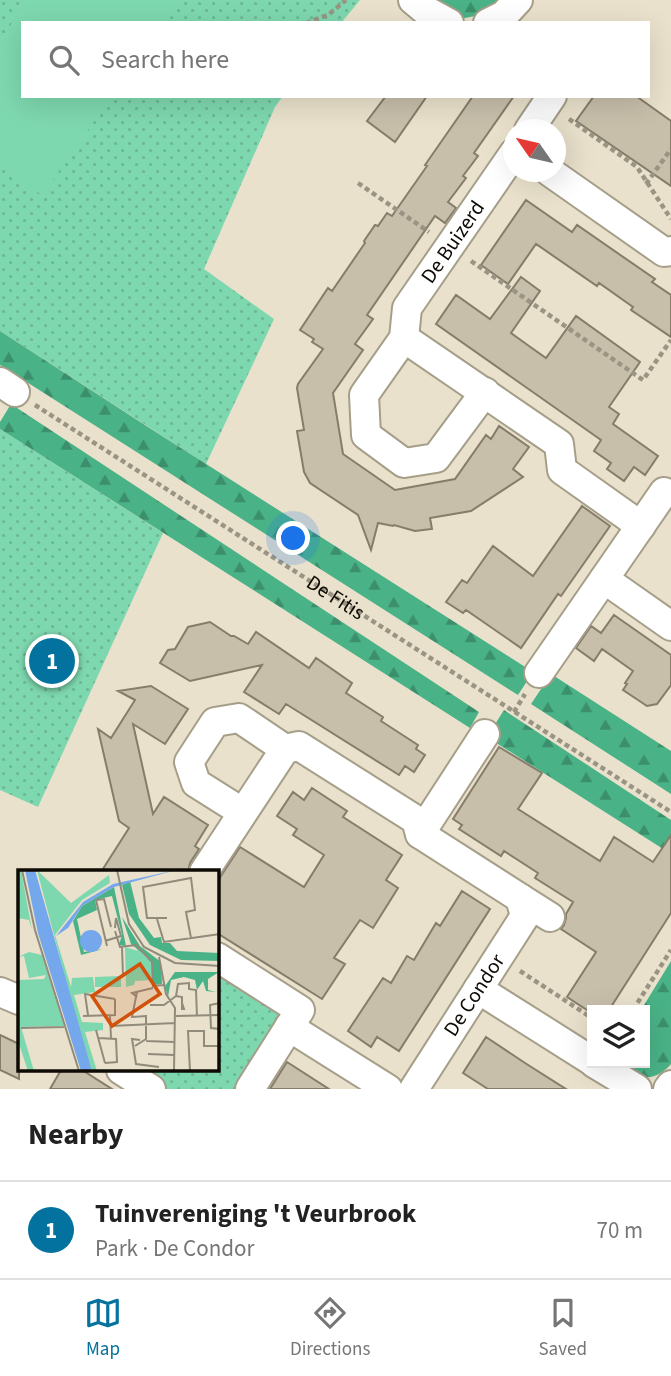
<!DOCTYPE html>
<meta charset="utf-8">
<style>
:root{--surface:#fff;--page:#f6f6f6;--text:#222;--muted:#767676;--line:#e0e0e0;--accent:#04729e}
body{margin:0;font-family:"Source Sans 3",sans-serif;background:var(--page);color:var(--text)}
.controls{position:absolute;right:21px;bottom:21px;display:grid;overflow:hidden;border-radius:0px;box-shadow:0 7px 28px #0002}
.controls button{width:63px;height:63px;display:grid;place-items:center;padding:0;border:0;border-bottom:2px solid var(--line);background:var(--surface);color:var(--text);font:35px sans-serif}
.compass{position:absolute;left:503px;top:119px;width:63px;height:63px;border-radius:50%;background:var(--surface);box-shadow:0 7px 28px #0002;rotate:304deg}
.you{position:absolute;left:294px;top:539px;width:24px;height:24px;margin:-18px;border:5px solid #fff;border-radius:50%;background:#1a73e8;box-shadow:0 0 0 10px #1a73e833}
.badge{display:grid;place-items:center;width:46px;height:46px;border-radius:50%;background:var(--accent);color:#fff;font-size:23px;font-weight:700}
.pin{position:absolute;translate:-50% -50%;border:4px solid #fff;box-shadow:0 2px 7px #0006}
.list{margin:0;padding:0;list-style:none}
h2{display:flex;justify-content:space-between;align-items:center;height:91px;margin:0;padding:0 28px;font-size:30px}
h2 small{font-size:23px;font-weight:400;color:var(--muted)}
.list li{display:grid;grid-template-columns:46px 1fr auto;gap:21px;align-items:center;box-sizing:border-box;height:98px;padding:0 28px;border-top:2px solid var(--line)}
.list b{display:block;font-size:26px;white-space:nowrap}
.list p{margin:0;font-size:23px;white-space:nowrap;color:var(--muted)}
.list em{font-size:23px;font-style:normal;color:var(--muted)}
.icon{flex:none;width:38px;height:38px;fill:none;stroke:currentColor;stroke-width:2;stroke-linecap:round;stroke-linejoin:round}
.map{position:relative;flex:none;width:671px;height:1089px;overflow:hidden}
.search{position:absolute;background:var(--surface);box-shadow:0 7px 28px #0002;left:21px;right:21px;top:21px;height:77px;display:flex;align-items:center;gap:18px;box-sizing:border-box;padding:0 24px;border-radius:0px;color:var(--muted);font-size:26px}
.sheet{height:189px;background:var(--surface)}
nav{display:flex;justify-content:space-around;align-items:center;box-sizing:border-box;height:98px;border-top:2px solid var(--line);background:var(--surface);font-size:19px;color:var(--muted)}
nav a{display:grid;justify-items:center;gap:4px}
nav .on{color:var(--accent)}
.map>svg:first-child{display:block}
.green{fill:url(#green-dots)}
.forest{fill:url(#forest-firs)}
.pitch{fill:#7ed8af}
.building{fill:#c7bfaa;stroke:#857d69;stroke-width:2}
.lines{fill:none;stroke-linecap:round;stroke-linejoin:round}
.minor-casing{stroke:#a59e89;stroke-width:32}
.path{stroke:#9a9484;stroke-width:4.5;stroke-dasharray:5 3.5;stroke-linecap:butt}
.minor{stroke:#fff;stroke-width:28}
.labels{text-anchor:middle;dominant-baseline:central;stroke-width:5;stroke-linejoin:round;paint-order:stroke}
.street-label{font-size:21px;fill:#0e0b05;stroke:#fff}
.inset-road{fill:none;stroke:#918b7c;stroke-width:2}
.view{fill:#d2510b;fill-opacity:0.15;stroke:#d2510b;stroke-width:3.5}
.inset-edge{fill:none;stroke:#0e0b05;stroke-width:3.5}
</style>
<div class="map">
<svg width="671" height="1089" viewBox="0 0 671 1089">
<defs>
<pattern id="green-dots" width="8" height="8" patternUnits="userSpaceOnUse" patternTransform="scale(1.75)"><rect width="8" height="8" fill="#7ed8af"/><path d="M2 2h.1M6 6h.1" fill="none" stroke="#6cb895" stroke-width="1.8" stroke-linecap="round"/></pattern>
<pattern id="forest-firs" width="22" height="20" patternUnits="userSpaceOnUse" patternTransform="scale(1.75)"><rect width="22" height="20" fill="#4ab287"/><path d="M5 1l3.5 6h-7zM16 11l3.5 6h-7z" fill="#3c8f6c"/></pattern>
</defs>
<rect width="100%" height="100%" fill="#e9e1cb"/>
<path class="green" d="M0,0h360l-19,23h-318v73h260l-8,11 -71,162 70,50 -68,145 -206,-133z
M0,429l163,104 -125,274 -38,-17z
M217,965l73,46 -49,78h-77l-29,-19h82z"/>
<path class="forest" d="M426,0h83l-29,15 -20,4z
M0,331l148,96 385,245 -15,23 -518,-330z
M11,404l468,308 -9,16 -470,-299v-7z
M551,674l120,77v43l-140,-90z
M504,710l167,110v34l-184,-117z
M671,961v103c-6,8 -20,16 -31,13 -7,-2 -14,-9 -20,-13l25,-1v-53h-4z"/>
<path class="pitch" d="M28,0h152l-16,23h-141v73h89l-70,99 -42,-29v-126z"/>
<path class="building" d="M386,96h41l-32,46 -28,-21z
M473,96h41l-40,57 4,3 -15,20 3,2 -18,24 8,6 -11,15 -10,-7 -68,99 6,4 -18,25 8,6 -30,43 10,61 52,36 60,-11 31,-44 5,4 8,-13 30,21 -16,22 10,8 -52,34 -41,7 2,11 -17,2 -21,-6 -1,1 -15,-3 -7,27 -13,-35 -48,-32 -6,-11 -7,-41 7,-1 -7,-42 1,-4 25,-35 -11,-7 2,-3 -14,-9 28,-42 4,3 33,-48 -1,-2 11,-16 3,1 9,-13 5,3 35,-50 -2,-1z
M594,96h42l35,25v65l-95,-65z
M526,200l46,32 5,-7 78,54 -3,3 19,13v42l-40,-27 2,-3 -34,-24 -2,3 -61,-42 -28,40 -27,-19z
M521,277l19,14 -29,42 18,13 17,12 30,-42 64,46 -31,45 10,7 -6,10 45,32 -13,19 -11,-8 -10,14 -17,-12 4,-6 -17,-12 7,-11 -165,-116 20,-29 34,24z
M582,506l28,20 -49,70 -3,-2 -37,54 -55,-38 -3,3 -17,-11 16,-22 5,3 26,-37 40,30z
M614,615l57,40v30l-14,19 -10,2 -24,-16 4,-6 -2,-1 8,-12 -31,-22 -8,12 -18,-13 15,-22 10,7z
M210,622l21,14h3l14,8 8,-12 53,36 7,-10 36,25 -6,10 37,24 -2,4 37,24 -2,4 9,6 -11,17 -9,-6 -6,9 -113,-71 -7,10 -35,-22 18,-27 -72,16 -30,-18 8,-13 7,-1 13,-22z
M151,686l37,23 -23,35 -32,-20 20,90 11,-17 44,28 -13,21 4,3 -9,14 -2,9h-87l28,-44 -10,-7 -21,-92 13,9 24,-38 -17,-9z
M499,747l43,26 -24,36 82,52 14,-24 39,25 18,-27v78l-62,97h-22l-20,-13 29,-45 -35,-23 3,-4 2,-7v-4l7,-12 -38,-24 3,-5 -34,-22 -3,5 -42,-27 3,-4 -9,-6z
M312,788l35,23 -4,6 59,38 -16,25 12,8 -25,40 -13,-8 -26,38 11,6 -23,35 -105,-66v-51l23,-35 64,40 20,-32 -31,-20 4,-6 -20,-13 16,-24 11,8z
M462,891l28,18 -91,142 -22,-14 -6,10 -23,-16 35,-53 8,5 16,-27 7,4 22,-37 4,3z
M0,1035l19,9v35l-19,-9z
M486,1037l39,26 41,26h-78l-25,-16z
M287,1062l42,27h-59z
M61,1070h21l30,19h-62z"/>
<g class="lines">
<defs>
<g id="minor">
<path d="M413,0l12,10 24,13"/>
<path d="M488,23l16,-8 14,-15"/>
<path d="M529,130l23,-34"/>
<path d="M550,172l114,80 7,-1"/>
<path d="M404,338l155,106 3,26 79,56"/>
<path d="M0,382l15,10"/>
<path id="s2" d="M485,392l-49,66 -32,5 -38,-28 -2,-40 40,-57 3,-30 107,-155"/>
<path d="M664,492l-60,87 67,47"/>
<path d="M539,673l65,-94"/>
<path d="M242,812l-46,-29 -7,-21 26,-40 24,-4 46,31"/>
<path d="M420,834l65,-100"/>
<path d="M204,872l81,-123 14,-3 117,74 4,14 100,64 5,18 -111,173"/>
<path d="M520,898l30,19"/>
<path d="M217,957l83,53 -50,79"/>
<path d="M478,989l114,72"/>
<path d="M0,992l19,8"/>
<path d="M289,1027l99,62"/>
<path d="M594,1063l43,26"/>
<path d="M121,1070l30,19"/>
<path d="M668,1089l3,-4"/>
</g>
</defs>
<use href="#minor" class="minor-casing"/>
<g class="path">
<path d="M306,23l22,-8 18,-15"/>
<path d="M569,119l68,48 34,52"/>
<path d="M358,183l71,49"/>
<path d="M646,184l25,-35"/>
<path d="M471,261l172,119 28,-40"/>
<path id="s1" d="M35,405l636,407"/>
<path d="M514,712l11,-18"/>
<path d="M520,971l72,47"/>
<path d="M633,1010l38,-60"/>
</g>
<use href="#minor" class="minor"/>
</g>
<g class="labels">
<g class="street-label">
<text stroke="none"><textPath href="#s2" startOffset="382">De Buizerd</textPath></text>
<text stroke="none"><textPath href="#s1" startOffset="357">De Fitis</textPath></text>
<text transform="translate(474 995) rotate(-57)">De Condor</text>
</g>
</g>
<g transform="translate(18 870)">
<rect width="201" height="201" fill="#e9e1cb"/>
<path d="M0,0h3l11,60 -3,-10 -11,-2zM17,0l12,51 18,56 -28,-107 34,33 38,-28 1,8 -28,17 -27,35 16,52 1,-9 21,-1 2,15 -21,3 8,27 21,1v7l-18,2 12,39h-5l-40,-129zM116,75l18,18v17l-17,1 -1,4 -8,2 -1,-40 13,4zM11,82l13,3 22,71 -43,1 13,44h-6l-10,-30v-61l26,-1 2,-4 -17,3 -5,-22 -6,1zM103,106v11h-26v-10z" fill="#7ed8af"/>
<path d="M112,11l9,37 15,20 7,-1 1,6h8l7,8 42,2v8l-38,-1 -31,-15 -21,-31 -7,-29zM96,17l12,59 -7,-1 3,-10 -10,-39 -17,4 2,10 -20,9 7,33 19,-3 -22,6 -8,-34 9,-15zM104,47l18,29 21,16 1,22 -9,1v-23l-22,-18zM157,102h44l-11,7v11l8,2 -10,-1 -3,-10 -6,9 -2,-10 -11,-3 -13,3 -3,17 -3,-11z" fill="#4ab287"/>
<path d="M7,0h10l57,201h-11l-43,-138zM158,0l-62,17 -32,19 -14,22 -12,8 27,-34 30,-18zM62 71a11 11 0 1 1 22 0a11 11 0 1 1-22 0Z" fill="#75a7ed"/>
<path class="inset-road" d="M4,0l13,60 44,141M99,0l12,54 15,23 31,16 45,3M149,48h-20l-4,-31 48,-9 4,32 -9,2 5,26M139,49l7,23 56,-8M97,61l5,16 16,-2 16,17 1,24 11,-1M87,71l16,-5 -5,-18 -1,10M89,76l-11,-46 8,-1 7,28M104,77l1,29M141,87l7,37 9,14 -1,63M158,126l2,-12 11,-1v6l7,1 1,27M158,126l6,1v12h2l-2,-6M119,127l-5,-4 21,-5M202,133l-10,2 1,23 9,1M132,135h14l12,-9M70,145l-3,-21 30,5M65,146l32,-1v-16M92,146l1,22M158,146l44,-1M93,156l64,-3M3,158l43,-1M78,160l9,33M80,168l18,1 1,23 -12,1M122,170l-8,-1 4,25 23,3M128,171l29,1M117,176l11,-7v-23l-14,1 5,-25M130,184l26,1M172,201l-2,-40h16v15h16"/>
<path class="view" d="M122,94l20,30 -48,32 -20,-30z"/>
<rect width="201" height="201" class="inset-edge"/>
</g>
</svg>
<div class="controls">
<button><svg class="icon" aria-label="layers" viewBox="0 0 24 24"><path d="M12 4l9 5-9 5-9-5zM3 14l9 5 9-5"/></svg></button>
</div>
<svg class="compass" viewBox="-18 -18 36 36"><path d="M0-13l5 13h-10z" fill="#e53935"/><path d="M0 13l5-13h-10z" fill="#767676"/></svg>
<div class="you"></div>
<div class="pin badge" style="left:52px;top:661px">1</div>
<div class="search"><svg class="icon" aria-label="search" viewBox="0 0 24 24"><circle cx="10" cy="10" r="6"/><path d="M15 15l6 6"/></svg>Search here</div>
</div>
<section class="sheet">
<h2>Nearby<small></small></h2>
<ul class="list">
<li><span class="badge">1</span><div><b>Tuinvereniging 't Veurbrook</b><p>Park · De Condor</p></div><em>70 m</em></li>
</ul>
</section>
<nav>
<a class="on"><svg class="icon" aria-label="map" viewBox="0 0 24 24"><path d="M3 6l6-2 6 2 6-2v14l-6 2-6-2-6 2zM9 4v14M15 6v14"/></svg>Map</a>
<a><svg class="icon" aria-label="directions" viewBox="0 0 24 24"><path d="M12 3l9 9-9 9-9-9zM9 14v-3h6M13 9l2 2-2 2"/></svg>Directions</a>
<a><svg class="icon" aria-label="saved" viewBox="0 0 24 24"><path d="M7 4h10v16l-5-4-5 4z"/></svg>Saved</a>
</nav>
